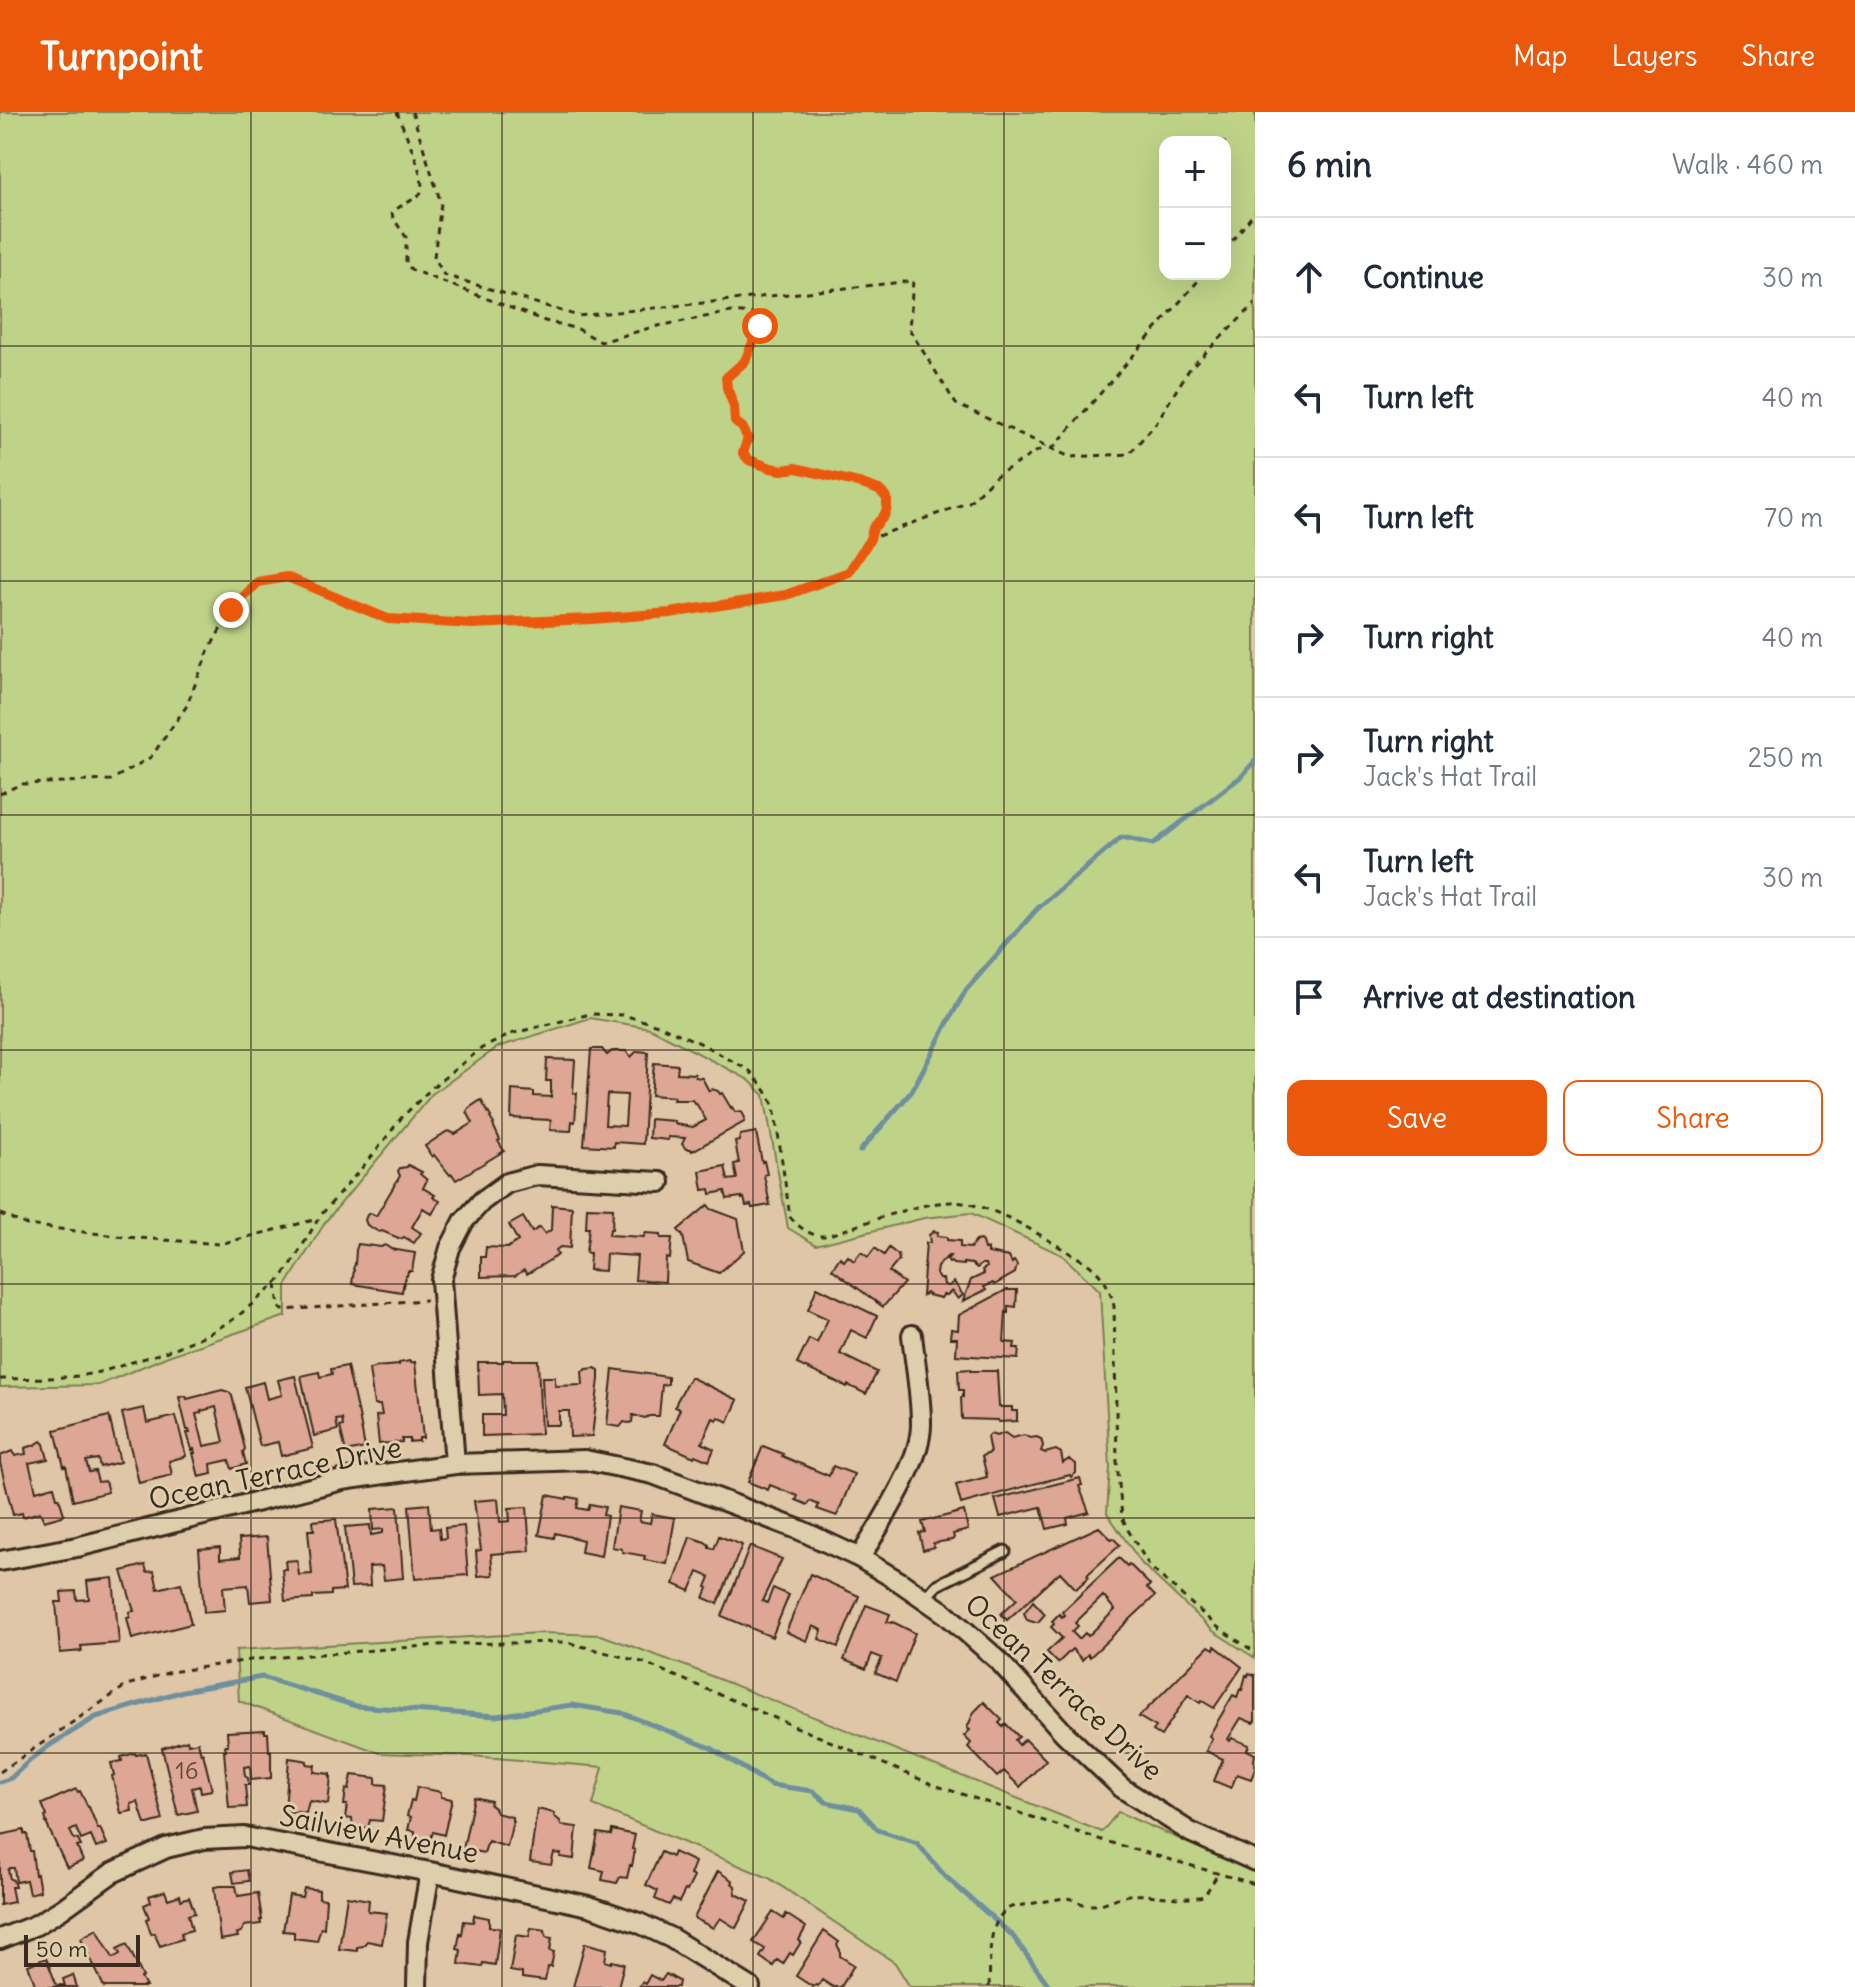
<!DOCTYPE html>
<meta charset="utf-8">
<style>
:root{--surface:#fff;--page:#f2f2f3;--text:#1f2937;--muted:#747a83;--line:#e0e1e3;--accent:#ea580c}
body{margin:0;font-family:Delius,sans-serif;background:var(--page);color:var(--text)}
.controls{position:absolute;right:24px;top:24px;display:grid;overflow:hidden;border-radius:16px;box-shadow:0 8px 32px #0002}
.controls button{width:72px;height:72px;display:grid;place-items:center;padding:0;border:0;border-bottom:2px solid var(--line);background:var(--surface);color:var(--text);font:40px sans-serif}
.scale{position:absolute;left:24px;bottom:20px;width:116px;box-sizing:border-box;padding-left:8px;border:4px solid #3b2a1e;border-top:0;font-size:22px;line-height:28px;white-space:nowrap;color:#3b2a1e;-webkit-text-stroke:6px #dfceab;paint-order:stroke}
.stop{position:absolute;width:24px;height:24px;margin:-18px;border:6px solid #ea580c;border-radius:50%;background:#fff}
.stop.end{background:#ea580c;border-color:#fff;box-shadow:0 2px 8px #0008}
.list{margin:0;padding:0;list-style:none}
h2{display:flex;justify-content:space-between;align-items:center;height:104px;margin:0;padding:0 32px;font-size:34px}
h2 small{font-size:26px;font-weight:400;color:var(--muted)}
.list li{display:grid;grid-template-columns:52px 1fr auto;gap:24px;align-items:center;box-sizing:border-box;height:120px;padding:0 32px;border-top:2px solid var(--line)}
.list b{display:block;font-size:30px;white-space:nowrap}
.list p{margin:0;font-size:26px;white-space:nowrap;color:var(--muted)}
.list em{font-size:26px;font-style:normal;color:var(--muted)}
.actions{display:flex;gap:16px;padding:24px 32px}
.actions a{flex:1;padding:18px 0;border:2px solid var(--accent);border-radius:16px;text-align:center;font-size:28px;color:var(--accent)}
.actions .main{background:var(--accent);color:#fff}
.icon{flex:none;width:44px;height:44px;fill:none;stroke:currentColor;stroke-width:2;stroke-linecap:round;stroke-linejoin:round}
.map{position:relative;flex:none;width:1255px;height:1875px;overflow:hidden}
header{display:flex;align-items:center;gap:48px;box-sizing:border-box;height:112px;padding:0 40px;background:var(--accent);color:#fff}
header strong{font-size:38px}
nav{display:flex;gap:44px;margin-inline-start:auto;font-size:28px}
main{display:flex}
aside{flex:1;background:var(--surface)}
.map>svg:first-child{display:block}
.green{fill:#bfd388;stroke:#7d7e53;stroke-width:2;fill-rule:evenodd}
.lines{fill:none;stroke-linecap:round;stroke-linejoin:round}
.stream{stroke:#6e8f9d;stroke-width:5}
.building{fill:#dda695;stroke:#3b2a1e;stroke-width:2;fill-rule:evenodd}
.lane-casing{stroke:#3b2a1e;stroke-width:15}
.street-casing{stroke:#3b2a1e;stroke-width:24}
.path{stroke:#3b2a1e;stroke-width:3;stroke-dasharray:6 6;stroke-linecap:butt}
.lane{stroke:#dfceab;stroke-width:9}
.street{stroke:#dfceab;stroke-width:18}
.route{stroke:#ea580c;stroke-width:10}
.grid{fill:none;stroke:#3b2a1e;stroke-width:2;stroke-opacity:0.55}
.labels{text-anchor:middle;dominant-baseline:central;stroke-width:6;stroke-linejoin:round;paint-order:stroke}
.number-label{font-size:24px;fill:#64493c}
.street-label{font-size:28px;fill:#3b2a1e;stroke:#dfceab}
</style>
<header>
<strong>Turnpoint</strong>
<nav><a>Map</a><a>Layers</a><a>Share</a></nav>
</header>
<main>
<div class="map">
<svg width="1255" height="1875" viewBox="0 0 1255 1875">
<rect width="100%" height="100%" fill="#dfc6a7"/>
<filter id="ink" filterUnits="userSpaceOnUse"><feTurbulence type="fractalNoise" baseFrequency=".0125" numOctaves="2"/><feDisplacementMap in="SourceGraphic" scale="16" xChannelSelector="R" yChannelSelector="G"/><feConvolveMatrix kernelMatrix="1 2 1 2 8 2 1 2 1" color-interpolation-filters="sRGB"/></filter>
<g filter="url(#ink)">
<path class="green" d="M0,0h1255v1546l-42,-27 -71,-67 -35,-51 3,-46 -10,-176 -38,-36 -91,-42 -47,5 -108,27 -28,-17 -24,-133 -15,-15 -99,-52 -60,-10 -92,29 -66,47 -106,127 -40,65v30l-118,40 -69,29 -99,2zM1165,30h60v132h-60z
M541,1521l60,2 90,33 411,164 16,-20 137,60v115h-345l-15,-24 -126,-85 -176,-73 10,-38 -131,-11 -92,-3 -141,-52 -3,-51z"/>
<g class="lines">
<path class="stream" d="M860,1039l52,-60 37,-71 17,-30 71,-81 85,-72 31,7 89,-68 13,-15
M0,1670l11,-4 17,-16 22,-17 46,-28 87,-26 79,-14 94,29 140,10 76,-11 50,8 89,35 60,37 42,6 13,11 33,7 19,21 39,13 28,33 67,59 38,52"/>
</g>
<path class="building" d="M591,937h11l5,6 5,-4h14l5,6 6,-6 11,1 -5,92 -29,-2v5l-30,-2zM607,982l20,1 -2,31 -20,-1z
M547,947l28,1 -2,33h4l-2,29 -3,-1 -1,10 -21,-1 1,-10 -40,-2 1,-28 22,2v4l17,1v-16h-5z
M654,951l24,2 -1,8 18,1v3l7,1 7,13 3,-2 6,2 2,3 2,-1 9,15 1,-1 3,5h7l3,6 -1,4 -52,29 -1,-2h-5l-4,-5 3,-6 -17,-1v3l-19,-2 1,-19 24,2v3l19,3 13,-7 -10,-17 -1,1 -3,-4h-19l1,-3 -23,-2z
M481,988l10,17 -1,1 4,6 -1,1 7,15 -2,1 6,10 -48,29 -4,-6 -2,1 -16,-20 -2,2 -7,-11 21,-14 3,-1 6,3 18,-11 -6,-11 2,-4z
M756,1020l6,30 2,-1 3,13 -3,1 6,30 -18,3 -1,-3 -5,1 -2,-8 -2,1v-2l-15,2 -2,-8 -14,3 -1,-5 -7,1 -3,-19 25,-5 3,14 9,-1 -3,-15 5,-1 -4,-21 4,-1 1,-6z
M408,1053l14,7 -2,2 7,6 -4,8 12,7 -2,2 7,4 -8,13 -9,-6 -11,19 9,6 -7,10 -10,-6 -3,2 -19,-8 -3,1 -12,-7 -2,-5 2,-5 3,-2 6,3 24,-40 -2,-5 2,-3 7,-1z
M552,1093l20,2 -2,41 -10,-1 -5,4 3,4 -31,19 -3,-4 -9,6 -34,1v-20h4l1,-10 21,1 11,-7 -9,-16 14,-8 9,15 8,-5 5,7 6,-4z
M708,1093l3,4 27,10 6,32 -25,22 -31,-11 -5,-26 -5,-6z
M587,1095l26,1 -1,21h-2l-1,6 35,2 1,-4 16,1v4h11l-2,21 -4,-1 -1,24 -30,-2 2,-24 -31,-2 -1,17 -16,-1 1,-17h-4l3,-25h-3z
M934,1119l4,1 -1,4 10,1v3l13,1v6l10,1 6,-7 4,-1 2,2 2,7h4v4l21,4 3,6 2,-2 3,4 -2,8 -21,12 -1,-2 -9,4 2,3 -23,11 8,-21 13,-6 -2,-4 5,-3 -1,-3h-4l-5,4 -5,-4 -8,-1v2l-11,-1 -2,-2 -2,1 -2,-3 3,-4h-2l-11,11 -1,7 3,5h4l1,6 5,1 5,-4 9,13 -5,4 -6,-8 -5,4h-4l-2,3 -13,-3 -2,-2 -4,3 4,-53h4l-1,-8z
M358,1132l23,3 4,-2 6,4 24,4 -3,18h-4l-1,5h-2l-3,16 -50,-8 2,-14 -1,-1 2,-5 1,-14z
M875,1136l9,7 5,-7 9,7 1,5 -10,12 15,11 -21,24 -51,-38 8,-12 4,4 4,-5 6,5 7,-9 7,5z
M817,1175l60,29 -10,22 -16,-8 -11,24 37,18 -11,22 -18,-9 -1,2 -50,-23 12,-25 8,4 11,-24 -20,-9z
M1006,1178h11l-1,17 -8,-1v7l-2,-1 -2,30 11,1 -1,5h5l-1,11 -62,-4 1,-17h-7l1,-9 7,1 1,-15z
M503,1248h35l3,74 -59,2v-21h21l-1,-21 -23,1 -1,-33h25z
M410,1249v2l5,-1 8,76h-4v3l-10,1v-3h-7v3l-23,2 -3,-28 6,-1 -2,-10h-6l-5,-36 6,-1v-1l24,-2v-2z
M347,1254l10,44h1l7,38 -19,4 -6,-25 3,-1 -1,-7 -6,1 2,10 -24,6 -13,-60 18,-4 1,5 12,-3 -1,-5z
M595,1256l4,2v9l-7,57 -22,1 -1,-26h-10v14h-15l-2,-48h13v9l28,-1 -1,-14 5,-2z
M613,1257l55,8v7l-6,1 -3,31h-10l-4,2 -12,-3 -1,7 -3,1 -5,-1 -4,5 -13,-2z
M970,1257v2h27l2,36h13v4h5v10l-19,1v-2l-36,-1 -1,-22h2v-7h-4l-1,-20z
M295,1264l18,72 -32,8 -3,-14 -18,4 -15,-59 18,-5 4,17 15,-4 -4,-15z
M690,1265l48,23 -10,22 -10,-5 -1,3 -4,-2 -11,25 12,6 -5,12 -14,-6 -1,2 -29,-13 15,-35 -5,-2 2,-6z
M222,1278l7,2 3,4 13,53 -2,3 3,12 -14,5 -3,-9 -18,4 1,10 -13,3 -6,-24h2l-1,-4 -2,1 -5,-17h3l-1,-3h-2l-8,-33 7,-1 1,3zM216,1295l8,35 -20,4 -8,-32 5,-1v-2z
M144,1296l3,15 29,-7 10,40 -17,5 3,14 -33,8 -17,-70z
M109,1304l11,46 -20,5 -2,-8 -12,2 3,11 6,-1 3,11 7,-1 3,11 -35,9 -7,-35 -2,1 -9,-37z
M1005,1321l7,5 12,-3 6,3 7,-1 4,2 2,7 -2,5 4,2 11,-3 5,3 2,10 6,-4 7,5v9l-5,4 -1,-2 -40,10 -69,19 -5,-19 31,-8 -5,-21 8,-3 -3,-16 4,-3 5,2z
M41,1329l3,3 4,15 -19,4 7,28 18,-5 3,12h2l5,16 -2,2 -18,5 -4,-9 -17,5 -1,-4 -9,2 -13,-52v-7l12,-5 3,5 11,-2 -1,-6 10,-3z
M763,1334l20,8 -1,2 47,20 4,-10 21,8 -17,42 -20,-7 2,-4 -9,-4 -2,4 -12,-5 2,-4 -28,-11 -2,5 -20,-8z
M1080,1366l2,7 -3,1 10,26 -22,6 1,6 -21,5 -6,-22 -41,10 -5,-18z
M547,1383l20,4v-2h3l9,2 -2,9 11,2 2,-6 15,3 -2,8 4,1 -6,40 -20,-4 2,-12 -28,-7 -1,5 -15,-3z
M498,1387l2,23 10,-1 -1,-13 18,-1 3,44 -39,3 2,21 -15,1 -2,-25 5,-1 -7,-49z
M429,1392l2,25 8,-1 1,11 6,-1 -1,-10 19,-2 4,49 -53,4 -6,-73z
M398,1395l5,71 -19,2 -2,-14 -13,1 1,19 -19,1 -6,-60 25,-2 1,10 12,-2v-4l-10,1 -1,-21z
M618,1395l23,4 -2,10 11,2 2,-9 23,4 -8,46 -23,-4 1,-4 -23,-4v-3l-10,-2z
M964,1399l4,19 -15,4 1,4 -2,2 -19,3 1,4 -11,3 -4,-17 6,-1 -3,-10z
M335,1407h1l9,71 -14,1v4l-18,1v3l-28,2 -3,-32h4l-1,-8 12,-1 2,15 13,-1 -4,-44h6l-1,-9z
M1099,1415l12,12 2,-1 7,7 -33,30 2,2 -13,12 -16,-17 -53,48 -6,-6 16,-15 -22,-24z
M719,1424l23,9 -24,59 -14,-6 4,-10 -2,-1 4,-10 -12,-5 -8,19 -16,-7 16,-47 15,5 4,3v2l5,2z
M267,1425l5,63 -22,2 -2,-17 -25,2 2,23 -21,2 -5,-63 21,-2v12l20,-2 -1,-18z
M750,1434l32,13 -20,42 5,2 6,-15 16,7 -17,42 -50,-21z
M1119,1446l8,8 2,-2 21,21 -3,3 8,8 -65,61 -2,-3 -6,6 -10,-11 -14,14 -11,-11 15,-14 -11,-11 3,-3 -2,-3 7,-7 3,3 2,-2 -2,-3zM1103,1484l12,14 -27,26 -3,-3 -6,6 -7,-7 6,-6 -3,-3z
M145,1453l2,7 7,-1 4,18 23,-6 10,41 -59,15 -5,-21 3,-1 -1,-5 5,-1 -12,-40z
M810,1462l49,22 -21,51 -19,-8 3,-9 -9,-4 -6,15 -21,-9z
M113,1466l6,65 -38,3 1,5 -22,2 -4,-51h6l-1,-10 15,-1 1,9 12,-1 -2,-18z
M1033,1489l12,13 -7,8h-5l-6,-2 -3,-7z
M866,1493l24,9 -3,8 5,1 1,-1 22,11 -19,49 -21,-9 7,-15 -10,-4 -6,15 -22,-9z
M1209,1534l5,3 1,-3 27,21 -28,41 -12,-7 -2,2 -12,-8 -27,41 -8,-5 3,-4 -17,-10z
M1249,1561l6,2v46l-2,2 -12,-5 -13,21 2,2 2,-3 17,7 -2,5 8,4 -1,6 1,9 -4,10 -14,-5 -6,14 -17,-7 9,-22 -17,-8 6,-13 -3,-2 24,-41 4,2 3,-8 2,1 4,-15 2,1z
M984,1590l18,18 -3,3 4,4 3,-3 13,13 -4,3 4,5 6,-6 21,21 -26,27 -16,-16 -7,6 -29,-30 3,-4 -7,-7 6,-6 -3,-2 7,-16z
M265,1618v3h3l1,18h2v27l-20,2 -1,-14 -6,1 1,9 3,2 1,7h-4l2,22 -18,1 -5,-57h2l-1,-6h3l-1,-13z
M187,1628l1,4 10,-2 3,12 2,-1 9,37 -11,2 -1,-6 -8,2 5,23 -19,4 -16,-67z
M135,1641l1,2 10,-2 17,67 -15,4h-3l-7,-22 -7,2 1,7 -11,2 -9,-37 2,-1 -3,-12 11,-2 -1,-4z
M289,1646l14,2 4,1v3l8,1 -1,7 16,2v3h1l-3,27 -19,-3 -3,12 -21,-2z
M352,1663l24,3v6l11,1 -5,36 -12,-1 -2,8 -15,-2 -1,-7 -7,-1 2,-13h-3l2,-16 3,1z
M417,1675l24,5v5l11,2 -8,36 -11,-3 -3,9 -15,-3v-7l-7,-1 3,-13 -4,-1 4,-16 3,1z
M76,1677l2,3 2,-1 8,16h1l9,22 2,-1 7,16 -11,4 -5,-12 -10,4 -5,-12 -6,3 4,8 4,1 3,6 -4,1 6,14 -16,7 -21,-45h1l-2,-6 2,-1 -5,-12z
M474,1685l17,4 -1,4 4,3 2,5 16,4v4h1l-6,26 -19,-6 -4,12 -21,-4z
M537,1697l17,4v3l6,5 1,4 16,2 -3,32 -14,-2 1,-3 -7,-1 -3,12 -21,-3z
M24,1718v4h3l3,17h2l3,24 2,-1 3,17 -11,3 -3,-14 -10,2 -2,-14h-4l-2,2 2,9 3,1 2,7h-4l3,15 -14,3v-70z
M612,1718l23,5 -3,14 3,1 -3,16 -2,-1 -3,13 -7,-1 -3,6 -15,-3 2,-9 -13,-3 7,-35 13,2z
M661,1740l11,5 2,-5 21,10 -5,13 4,2 -7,14 -2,-1 -6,12 -6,-3 -4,6 -14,-6 3,-8 -12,-6z
M247,1758l2,11 -15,2 -2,-11z
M718,1759l15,10 -1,2 3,3 1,8 14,7 -14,27 -16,-10 -7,10 -19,-10z
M220,1774h16l2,10 20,-3 4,27h-2l1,4 -17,2 -2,5 -5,3 1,3 -18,3 -6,-53z
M304,1776l15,2v8l7,1 -2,29 -3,-1 -4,14 -23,-3v-6l-11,-1 6,-36 13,2z
M165,1779l3,8 12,-4 1,5 8,-3 6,16 -7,2 4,15 -11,3 1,6 -22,7 -6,-13 -3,1 -5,-15 3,-1 -5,-13 7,-3 -2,-6z
M347,1784l22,4 -1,11 19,2 -5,31 -15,-3 -4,5 -6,1v4l-18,-2z
M773,1800l11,7 2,-5 20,13 -7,13 2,2 -8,13 -3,-2 -7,11 -6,-4 -4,6 -13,-9 5,-8 -12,-7z
M474,1803l15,3v9l11,1 -5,37 -12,-2 -1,4 -23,-3 2,-14 -4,-1 3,-16 2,1 2,-13 9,1z
M531,1816l14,2 1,7 6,1 -2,13 4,1 -3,15h-3l-3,14 -23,-3v-5l-12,-2 6,-36 13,2z
M97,1817l16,29 7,-4 -3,-5 10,-5 16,33 -2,1 5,9h-42l-23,-49z
M824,1819l15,11 -2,3 3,5v6l14,9 -13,22h-8l-11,-7 -4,6 -2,-1 -3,2 -17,-11z
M585,1831l22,6 -2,12 6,2 1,-2 12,3 -6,23h-45z
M46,1846l11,28 4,-1 4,1 -2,-7 10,-4 4,12h-41l-8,-22z
M666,1862l13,7 -1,6h-39l3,-5 3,2 5,-9 11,6z"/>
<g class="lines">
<defs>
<path id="lane" d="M924,1487l13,-14 68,-34"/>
<path id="street" d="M455,1352l-14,-184 9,-32 14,-27 18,-20 25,-18 30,-8 123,7
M860,1446c20,-35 62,-96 61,-135 0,-29 -6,-59 -9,-88
M0,1449l77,-14 265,-67 113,-16 130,-4 68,14 147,56 60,28 40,24 46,32 52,46 66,73 58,55 68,44 65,29
M0,1827l36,-14 26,-16 50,-36 54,-25 38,-9 41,-2 185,35 159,34 50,17 32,15 79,49
M417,1875l1,-45 12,-70"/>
</defs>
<use href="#lane" class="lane-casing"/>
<use href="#street" class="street-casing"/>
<path class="path" d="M397,0c5,15 34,73 22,83 -8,7 -18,9 -27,18l1,5 13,19v27l6,6 133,51 33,8 23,13 52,-15 78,-15 21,2 7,6 1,6 -15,35 -19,17 1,10 7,18 1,16 7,5 6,11 -5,15 6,7 22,8 11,2 14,-2 63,15 20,7 8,8c0,20 -13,24 -17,41
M412,0l29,91 -7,54 10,18 134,41 335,-35 -4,48 47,75 114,53 59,-3 27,-31 34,-55 65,-64
M1225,138l30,-38
M1052,337l152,-175
M0,682l21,-10 90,-4 40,-23 35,-50 23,-57 22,-40 27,-28 29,-5 101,42 84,5 120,-5 78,-6 116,-18 63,-23 21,-33 99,-37 27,-26 50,-30
M0,1102l27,11 98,12 95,7 98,-25
M276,1172l3,23 3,3 144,-10
M0,1267l50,-1 29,-2 25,-5 67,-21 41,-18 25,-15 41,-35 13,-17 29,-49 53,-61 29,-38 32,-31 48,-38 32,-15 76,-19 33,1 35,10 42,18 50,28 16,20 8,15 16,111c10,11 21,20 36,19 35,-11 89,-33 124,-34 40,0 85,30 118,50 8,5 19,10 26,17 12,11 16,21 20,37l3,156 5,55 6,13 22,37 70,62 35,23
M0,1660l127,-87 44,-13 86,-13 195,-15 114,-2 76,20 292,123 171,56 150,43
M989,1875c2,-24 -4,-67 22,-80l53,-9c12,0 14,6 24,7 18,1 25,-8 41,-10 27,-2 47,7 75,1l14,-22"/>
<use href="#lane" class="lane"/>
<use href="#street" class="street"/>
</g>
</g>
<g class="lines" filter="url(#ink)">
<path class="route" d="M231,498l27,-28 29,-5 101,42 84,5 120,-5 78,-6 116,-18 63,-23 21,-33 3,-11 11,-12 3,-8v-10l-8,-8 -20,-7 -63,-15 -14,2 -11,-2 -22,-8 -6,-7 5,-15 -6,-11 -7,-5 -1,-16 -7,-18 -1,-10 19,-17 15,-35"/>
</g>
<path class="grid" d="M251,0v1875M502,0v1875M753,0v1875M1004,0v1875M0,234h1255M0,469h1255M0,703h1255M0,938h1255M0,1172h1255M0,1406h1255M0,1641h1255"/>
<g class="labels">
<g class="number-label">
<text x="187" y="1658">16</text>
</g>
<g class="street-label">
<text transform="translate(275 1361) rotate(-12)">Ocean Terrace Drive</text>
<text transform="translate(1064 1575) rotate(43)">Ocean Terrace Drive</text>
<text transform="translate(379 1722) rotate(11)">Sailview Avenue</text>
</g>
</g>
</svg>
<div class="controls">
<button>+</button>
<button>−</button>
</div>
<div class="scale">50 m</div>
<div class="stop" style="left:760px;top:214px"></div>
<div class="stop end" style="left:231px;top:498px"></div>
</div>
<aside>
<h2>6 min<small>Walk · 460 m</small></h2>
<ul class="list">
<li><svg class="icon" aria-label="ahead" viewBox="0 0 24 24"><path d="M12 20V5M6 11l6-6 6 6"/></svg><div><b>Continue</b></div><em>30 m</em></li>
<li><svg class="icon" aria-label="left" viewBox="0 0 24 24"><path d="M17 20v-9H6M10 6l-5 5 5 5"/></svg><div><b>Turn left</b></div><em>40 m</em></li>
<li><svg class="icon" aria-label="left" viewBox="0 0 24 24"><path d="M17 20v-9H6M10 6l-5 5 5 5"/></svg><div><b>Turn left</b></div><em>70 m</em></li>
<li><svg class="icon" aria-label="right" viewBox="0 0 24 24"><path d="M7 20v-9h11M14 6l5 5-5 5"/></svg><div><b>Turn right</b></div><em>40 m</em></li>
<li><svg class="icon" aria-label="right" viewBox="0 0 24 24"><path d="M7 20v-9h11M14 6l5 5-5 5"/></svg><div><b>Turn right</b><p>Jack's Hat Trail</p></div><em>250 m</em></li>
<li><svg class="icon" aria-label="left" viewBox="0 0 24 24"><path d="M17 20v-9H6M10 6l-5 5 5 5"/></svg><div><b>Turn left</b><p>Jack's Hat Trail</p></div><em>30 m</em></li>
<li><svg class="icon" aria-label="arrive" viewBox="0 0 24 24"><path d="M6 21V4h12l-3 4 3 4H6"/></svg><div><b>Arrive at destination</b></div></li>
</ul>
<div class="actions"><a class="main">Save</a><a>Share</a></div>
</aside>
</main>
